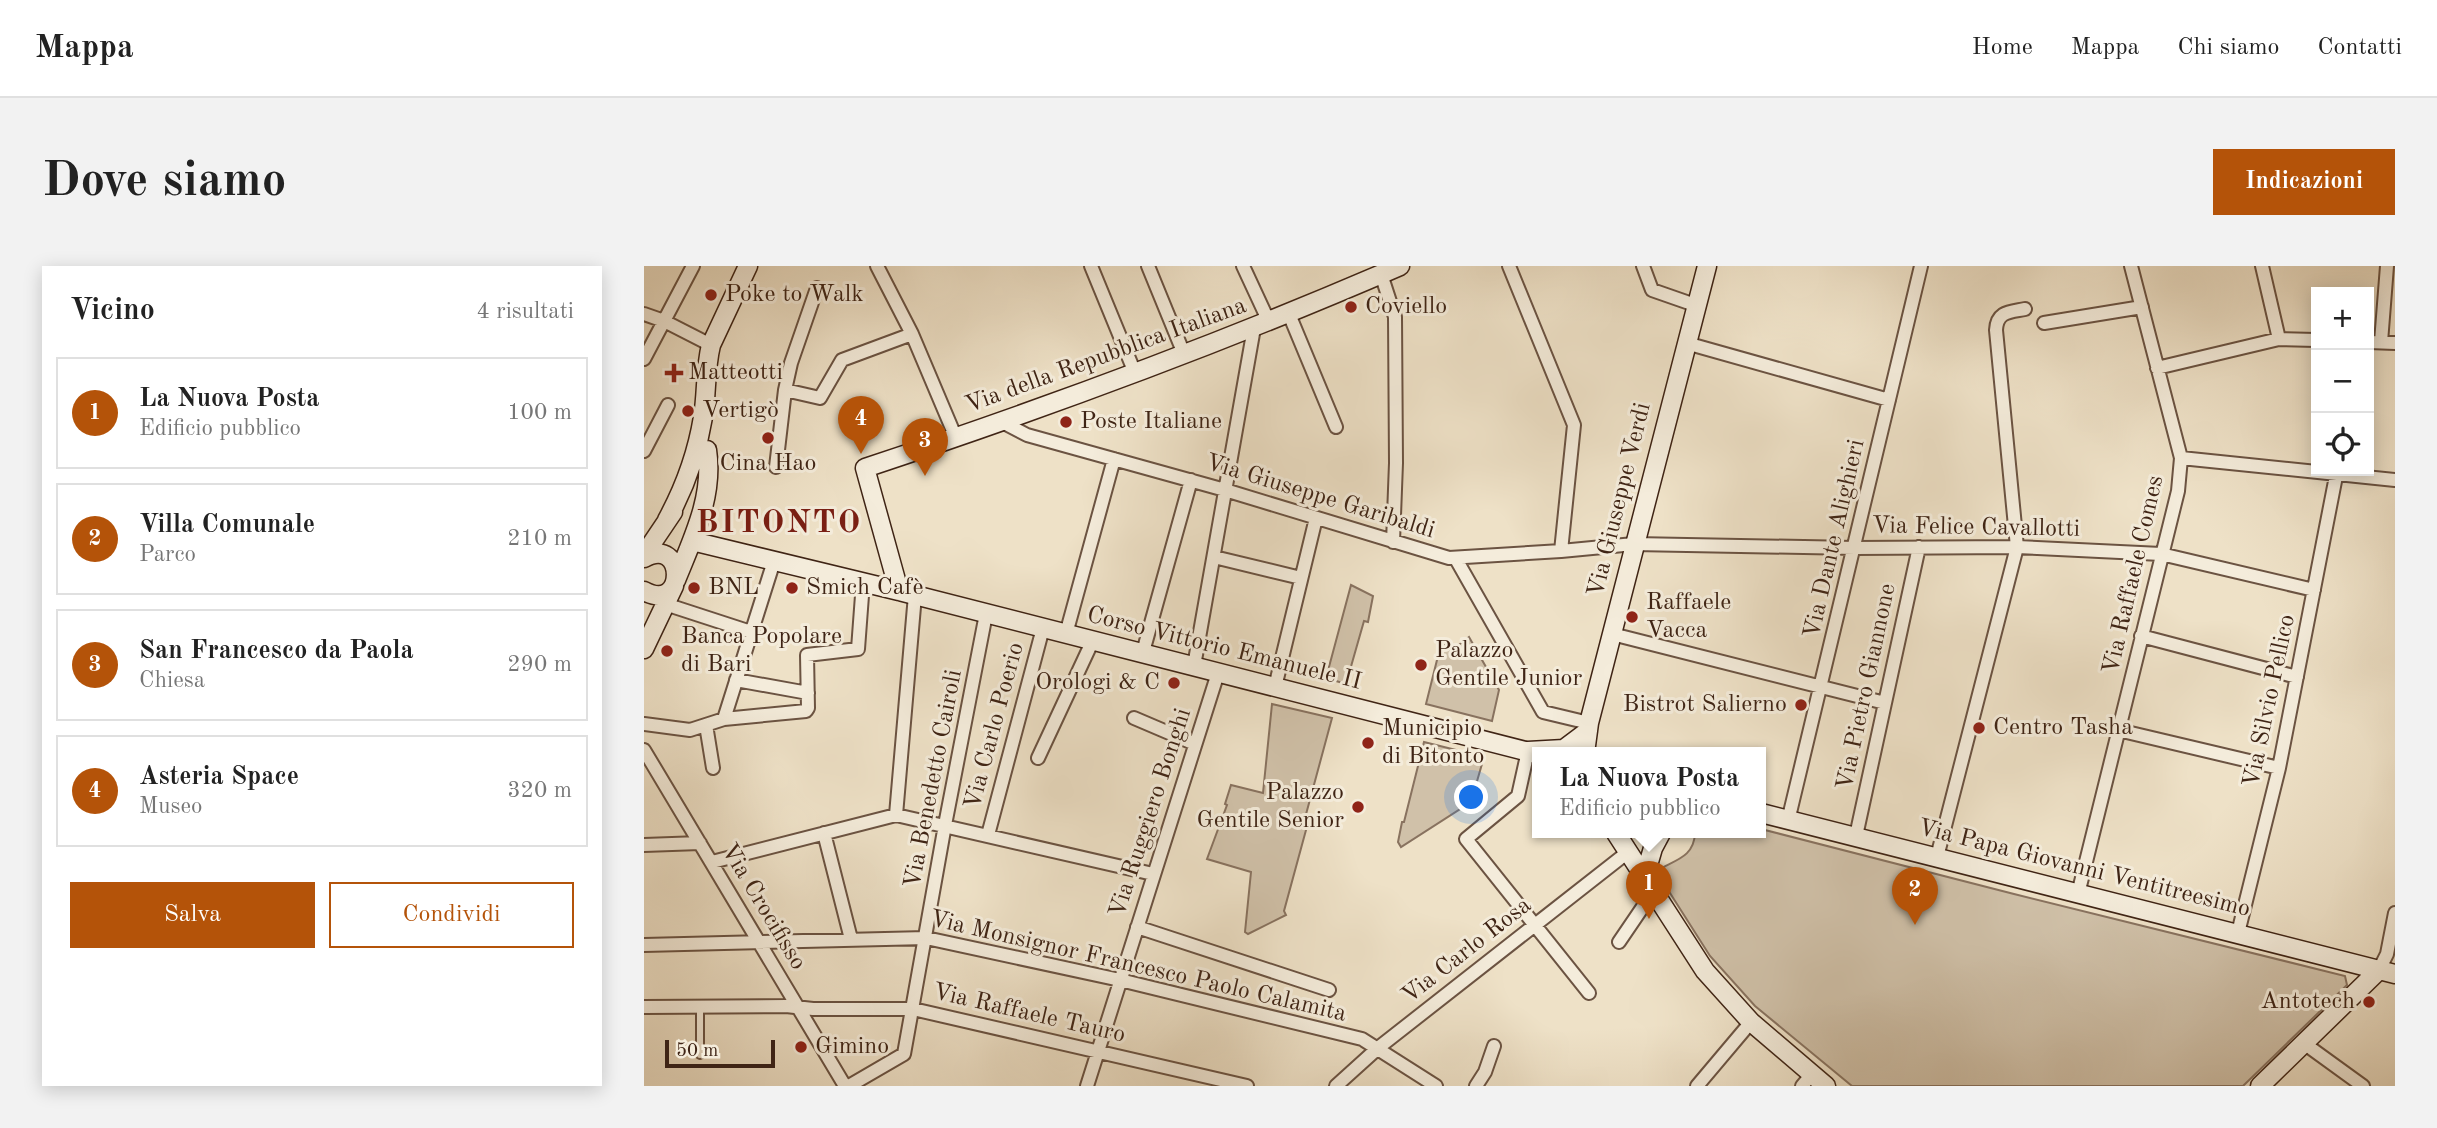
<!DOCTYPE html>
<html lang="it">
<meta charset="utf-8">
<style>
:root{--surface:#fff;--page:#f2f2f2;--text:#222;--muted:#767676;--line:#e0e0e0;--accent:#b45309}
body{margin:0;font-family:"Old Standard TT",serif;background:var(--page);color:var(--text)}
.controls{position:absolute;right:21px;top:21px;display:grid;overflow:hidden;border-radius:0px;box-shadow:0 4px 18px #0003}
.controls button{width:63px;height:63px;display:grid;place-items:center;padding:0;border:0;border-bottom:2px solid var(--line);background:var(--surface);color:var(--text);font:35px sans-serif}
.scale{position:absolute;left:21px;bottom:18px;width:110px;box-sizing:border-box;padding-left:7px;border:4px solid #3f2415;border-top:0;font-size:19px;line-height:24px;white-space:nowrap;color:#3f2415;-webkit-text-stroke:5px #f4ecdb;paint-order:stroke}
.you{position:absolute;left:828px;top:532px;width:24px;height:24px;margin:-18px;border:5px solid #fff;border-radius:50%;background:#1a73e8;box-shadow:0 0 0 10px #1a73e833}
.badge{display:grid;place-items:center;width:46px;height:46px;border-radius:50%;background:var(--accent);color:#fff;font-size:23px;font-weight:700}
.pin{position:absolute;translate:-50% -58px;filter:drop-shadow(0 2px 4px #0008)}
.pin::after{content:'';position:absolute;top:37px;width:24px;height:21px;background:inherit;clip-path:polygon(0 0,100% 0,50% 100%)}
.popup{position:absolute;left:888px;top:481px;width:234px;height:91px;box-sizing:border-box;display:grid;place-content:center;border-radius:0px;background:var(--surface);filter:drop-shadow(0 2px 5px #0005);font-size:23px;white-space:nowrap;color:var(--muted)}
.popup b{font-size:26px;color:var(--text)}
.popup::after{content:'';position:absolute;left:50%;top:100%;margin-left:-14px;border:14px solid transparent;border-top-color:var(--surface)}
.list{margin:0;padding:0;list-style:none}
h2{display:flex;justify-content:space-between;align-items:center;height:91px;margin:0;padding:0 28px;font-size:30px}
h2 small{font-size:23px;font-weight:400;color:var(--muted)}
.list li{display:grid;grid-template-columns:46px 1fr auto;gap:21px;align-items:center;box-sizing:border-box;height:112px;margin:0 14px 14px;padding:0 14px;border:2px solid var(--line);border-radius:0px}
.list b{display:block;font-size:26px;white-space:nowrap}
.list p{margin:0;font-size:23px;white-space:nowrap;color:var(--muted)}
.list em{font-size:23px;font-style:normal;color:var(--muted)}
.actions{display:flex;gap:14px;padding:21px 28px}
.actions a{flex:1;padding:16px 0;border:2px solid var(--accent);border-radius:0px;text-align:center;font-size:24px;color:var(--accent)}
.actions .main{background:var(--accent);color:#fff}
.icon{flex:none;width:38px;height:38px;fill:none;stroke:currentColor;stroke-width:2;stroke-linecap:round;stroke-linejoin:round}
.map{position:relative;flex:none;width:1751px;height:820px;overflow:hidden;border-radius:0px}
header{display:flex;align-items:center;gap:42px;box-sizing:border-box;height:98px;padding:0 35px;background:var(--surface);border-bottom:2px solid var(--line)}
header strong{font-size:33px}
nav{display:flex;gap:38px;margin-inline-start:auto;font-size:24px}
.intro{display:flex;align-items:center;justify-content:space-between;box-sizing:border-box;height:168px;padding:0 42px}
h1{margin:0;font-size:49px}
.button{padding:18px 32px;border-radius:0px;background:var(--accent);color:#fff;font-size:24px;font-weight:700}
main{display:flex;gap:42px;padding:0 42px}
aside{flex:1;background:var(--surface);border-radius:0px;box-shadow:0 4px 18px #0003}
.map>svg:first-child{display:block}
.green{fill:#d0c1a9;stroke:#88725f;stroke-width:2}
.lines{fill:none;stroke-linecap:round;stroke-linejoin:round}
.lane-casing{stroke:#6b5342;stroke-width:10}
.street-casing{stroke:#6b5342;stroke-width:16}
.secondary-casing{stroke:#3f2415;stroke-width:21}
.lane{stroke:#f4ecdb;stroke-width:6}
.street{stroke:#f4ecdb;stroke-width:12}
.secondary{stroke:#f4ecdb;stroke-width:18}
.poi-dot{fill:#8f2418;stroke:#f4ecdb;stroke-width:2.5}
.labels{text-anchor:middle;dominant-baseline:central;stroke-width:6;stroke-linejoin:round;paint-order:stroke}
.poi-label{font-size:24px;fill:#3f2415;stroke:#f4ecdb;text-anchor:start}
.street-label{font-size:24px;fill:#3f2415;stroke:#f4ecdb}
.district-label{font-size:32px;font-weight:bold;letter-spacing:2px;fill:#7a1f14;stroke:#f4ecdb}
</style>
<header>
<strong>Mappa</strong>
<nav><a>Home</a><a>Mappa</a><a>Chi siamo</a><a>Contatti</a></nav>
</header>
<div class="intro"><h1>Dove siamo</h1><a class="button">Indicazioni</a></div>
<main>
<aside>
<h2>Vicino<small>4 risultati</small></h2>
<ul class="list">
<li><span class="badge">1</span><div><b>La Nuova Posta</b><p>Edificio pubblico</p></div><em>100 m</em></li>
<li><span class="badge">2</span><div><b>Villa Comunale</b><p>Parco</p></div><em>210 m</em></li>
<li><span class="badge">3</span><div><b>San Francesco da Paola</b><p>Chiesa</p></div><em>290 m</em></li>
<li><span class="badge">4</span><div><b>Asteria Space</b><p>Museo</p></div><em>320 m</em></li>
</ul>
<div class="actions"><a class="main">Salva</a><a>Condividi</a></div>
</aside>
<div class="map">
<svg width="1751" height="820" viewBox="0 0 1751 820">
<rect width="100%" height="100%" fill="#eee1c7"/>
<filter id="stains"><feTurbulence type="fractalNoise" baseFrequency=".00286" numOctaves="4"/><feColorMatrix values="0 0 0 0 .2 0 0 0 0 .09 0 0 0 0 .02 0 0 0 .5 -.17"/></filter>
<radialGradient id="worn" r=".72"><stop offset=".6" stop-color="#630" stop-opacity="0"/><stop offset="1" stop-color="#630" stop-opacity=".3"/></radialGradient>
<path class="green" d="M707,319l22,11 -5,26 -4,-1 -18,63 -20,-6z
M825,371l30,53 -7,31 -66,-17 14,-56 3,-4 8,7z
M628,438l60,14 -27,100 4,1 -25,92 2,4 -38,19 -3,-2 6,-60 -44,-13 20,-54 -2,-1 6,-19 32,8z
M780,476l60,15 -13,45 -70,45 -3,-5 4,-20h2z
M1117,563l253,65 331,82 2,9 -104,101h-391l-97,-80 -45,-50 -54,-85c18,-11 38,-13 39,-38h66z"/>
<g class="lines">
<defs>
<path id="lane" d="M56,741v48"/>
<path id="street" d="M233,0l35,68 44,104
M447,0l44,107
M504,0l36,88
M599,0l26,56
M865,0l65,159 -13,126
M999,0l9,24 43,15
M1618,0l17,73
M737,8l14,43 1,146 -3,79
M0,48l20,7 47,24
M645,48l47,113
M1400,57l98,-16
M1725,76l26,1
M1737,76l6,-76
M1042,77l203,57
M0,93l49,-93
M1513,102l122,-29 37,1
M141,124l35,8 22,-38 70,-26
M358,156l25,13 198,55 224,68 112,-7 73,-7 221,4 162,-1 144,7 153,36
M0,185l24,-46
M1537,192l214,22
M132,201l9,-77 6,-27 26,-75
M570,291l87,21
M812,293l87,153 46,11
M21,338l86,28
M422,368l48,-175
M968,368l273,69
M1497,370l156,41
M499,386l48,-172
M550,400l60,-338
M92,414l72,13
M631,421l41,-169
M490,452l61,26
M80,453l50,-158
M0,458l46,6 34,-11 82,-8 2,-3 -1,-53 51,-6 5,-67
M62,459l7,43
M1474,464l161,38
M0,484l201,336
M884,485l-10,45 -52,43 123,154
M394,492l55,-118
M252,549l19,-220
M1144,555l133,-555
M180,567l27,106
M344,569l55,-207
M1212,570l63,-289
M0,579l56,-2
M1293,591l80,-310 -21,-217c1,-19 14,-18 29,-21
M68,596l184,-47 257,59
M1434,628l100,-403 3,-33 -50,-192
M493,661l192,63
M1594,667l41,-165 58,-297
M975,676l34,-50
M0,679l282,-7 194,42 242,59 74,47
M1735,704l8,-16 8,-41
M0,741l142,-1 27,3h100l334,77
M1661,778l58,42
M205,820l55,-32 41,-229 41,-211
M443,820l131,-413
M692,820l42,-38 250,-196
M832,820l9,-14 9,-26
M1053,820l54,-64
M1158,820l10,-12"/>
<path id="secondary" d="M23,254c18,-33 30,-66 36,-103 4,-24 2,-48 8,-72l37,-79
M48,275l207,50 638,163
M0,289l29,-43
M0,292c42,-23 43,56 0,33
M32,314c17,-42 38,-84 31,-130
M255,325l-34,-123c181,-60 360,-126 535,-202
M0,383l30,-63
M884,485l36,-2 24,-18
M941,487l4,-30 118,-457
M1117,547l634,161
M972,567l89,138 46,51 75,64
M1000,613l9,-31 8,-15
M1616,820l119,-116"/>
</defs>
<use href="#lane" class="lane-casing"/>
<use href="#street" class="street-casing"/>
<use href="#secondary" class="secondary-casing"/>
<use href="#lane" class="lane"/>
<use href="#street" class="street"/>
<use href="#secondary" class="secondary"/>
</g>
<g class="poi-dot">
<circle cx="67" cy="29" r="7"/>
<circle cx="707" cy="41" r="7"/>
<path d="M26.5 96.5h7v7h7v7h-7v7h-7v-7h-7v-7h7z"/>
<circle cx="44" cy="145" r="7"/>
<circle cx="422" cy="156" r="7"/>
<circle cx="124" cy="172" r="7"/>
<circle cx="50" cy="322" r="7"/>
<circle cx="148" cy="322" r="7"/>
<circle cx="988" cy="351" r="7"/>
<circle cx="23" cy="385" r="7"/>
<circle cx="777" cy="399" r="7"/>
<circle cx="530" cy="417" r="7"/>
<circle cx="1157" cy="439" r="7"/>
<circle cx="1335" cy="462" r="7"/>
<circle cx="724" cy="477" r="7"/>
<circle cx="714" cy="541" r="7"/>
<circle cx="1725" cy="736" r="7"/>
<circle cx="157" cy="781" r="7"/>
</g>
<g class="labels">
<g class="poi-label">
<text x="81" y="29">Poke to Walk</text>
<text x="721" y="41">Coviello</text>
<text x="44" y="107">Matteotti</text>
<text x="58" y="145">Vertigò</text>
<text x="436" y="156">Poste Italiane</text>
<text x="124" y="198" text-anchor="middle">Cina Hao</text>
<text x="64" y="322">BNL</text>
<text x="162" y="322">Smich Cafè</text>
<text x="1002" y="337">Raffaele<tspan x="1002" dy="28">Vacca</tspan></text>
<text x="37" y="371">Banca Popolare<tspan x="37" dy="28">di Bari</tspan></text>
<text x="791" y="385">Palazzo<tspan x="791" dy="28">Gentile Junior</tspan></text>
<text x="516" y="417" text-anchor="end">Orologi &amp; C</text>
<text x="1143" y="439" text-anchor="end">Bistrot Salierno</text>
<text x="1349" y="462">Centro Tasha</text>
<text x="738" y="463">Municipio<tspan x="738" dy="28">di Bitonto</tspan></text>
<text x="700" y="527" text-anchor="end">Palazzo<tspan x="700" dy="28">Gentile Senior</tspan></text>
<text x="1711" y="736" text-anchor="end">Antotech</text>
<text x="171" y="781">Gimino</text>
</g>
<g class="street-label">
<text transform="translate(462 90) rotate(-20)">Via della Repubblica Italiana</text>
<text transform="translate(676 231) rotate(17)">Via Giuseppe Garibaldi</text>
<text transform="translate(976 234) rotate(-76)">Via Giuseppe Verdi</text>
<text transform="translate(1332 262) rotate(1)">Via Felice Cavallotti</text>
<text transform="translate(1191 273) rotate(-77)">Via Dante Alighieri</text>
<text transform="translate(1490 309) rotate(-77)">Via Raffaele Comes</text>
<text transform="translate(580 383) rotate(14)">Corso Vittorio Emanuele II</text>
<text transform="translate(1223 421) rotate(-78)">Via Pietro Giannone</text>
<text transform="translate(1626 435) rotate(-78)">Via Silvio Pellico</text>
<text transform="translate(351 460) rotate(-75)">Via Carlo Poerio</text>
<text transform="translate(290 513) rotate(-79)">Via Benedetto Cairoli</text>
<text transform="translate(507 547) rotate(-72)">Via Ruggiero Bonghi</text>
<text transform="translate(1440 603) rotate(14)">Via Papa Giovanni Ventitreesimo</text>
<text transform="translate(119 641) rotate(59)">Via Crocifisso</text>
<text transform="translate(823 685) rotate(-38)">Via Carlo Rosa</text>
<text transform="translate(494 701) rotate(13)">Via Monsignor Francesco Paolo Calamita</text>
<text transform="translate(385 748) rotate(13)">Via Raffaele Tauro</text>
</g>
<g class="district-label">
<text x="135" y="258">BITONTO</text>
</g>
</g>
<rect width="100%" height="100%" filter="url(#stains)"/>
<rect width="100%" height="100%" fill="url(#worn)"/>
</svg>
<div class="controls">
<button>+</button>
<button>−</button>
<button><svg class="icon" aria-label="locate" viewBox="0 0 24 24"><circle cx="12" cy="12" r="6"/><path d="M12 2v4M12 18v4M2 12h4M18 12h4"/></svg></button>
</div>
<div class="scale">50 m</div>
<div class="you"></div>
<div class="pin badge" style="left:1005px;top:653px">1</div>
<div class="popup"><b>La Nuova Posta</b>Edificio pubblico</div>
<div class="pin badge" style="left:1271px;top:659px">2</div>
<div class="pin badge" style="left:281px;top:210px">3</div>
<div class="pin badge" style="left:217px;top:188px">4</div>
</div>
</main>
